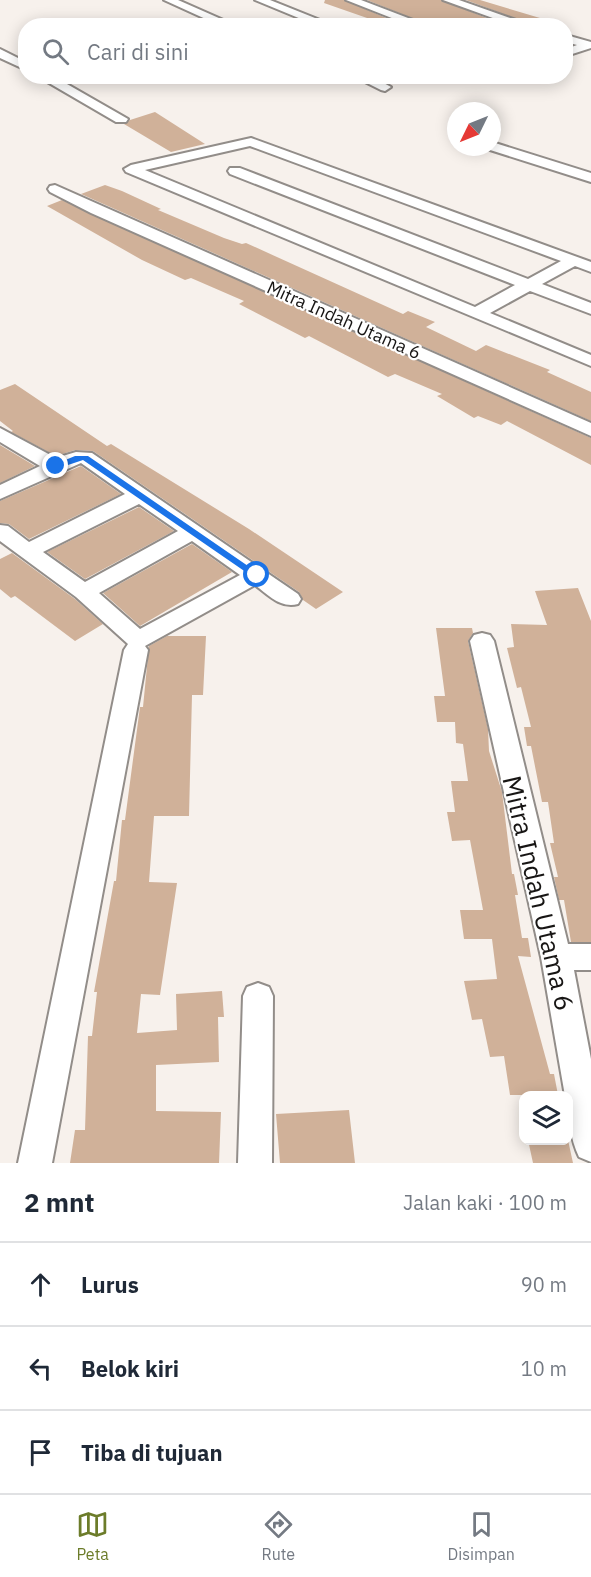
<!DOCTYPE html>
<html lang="id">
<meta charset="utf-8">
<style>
:root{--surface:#fff;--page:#f2f2f3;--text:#1f2937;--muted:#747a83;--line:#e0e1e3;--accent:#6c7c2a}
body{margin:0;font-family:"IBM Plex Sans",sans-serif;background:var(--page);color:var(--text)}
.controls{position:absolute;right:18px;bottom:18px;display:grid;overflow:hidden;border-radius:12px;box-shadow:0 3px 15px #0003}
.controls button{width:54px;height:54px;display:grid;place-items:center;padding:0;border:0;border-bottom:2px solid var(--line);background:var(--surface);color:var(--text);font:30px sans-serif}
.compass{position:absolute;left:447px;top:102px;width:54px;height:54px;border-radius:50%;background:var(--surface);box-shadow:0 3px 15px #0003;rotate:227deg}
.stop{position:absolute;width:18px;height:18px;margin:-14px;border:4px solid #1a73e8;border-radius:50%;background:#fff}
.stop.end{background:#1a73e8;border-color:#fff;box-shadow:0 2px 6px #0008}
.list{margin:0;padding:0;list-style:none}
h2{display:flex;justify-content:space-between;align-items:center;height:78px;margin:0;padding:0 24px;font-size:26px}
h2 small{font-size:20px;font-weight:400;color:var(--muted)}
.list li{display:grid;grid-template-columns:39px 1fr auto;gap:18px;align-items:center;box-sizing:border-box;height:84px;padding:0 24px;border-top:2px solid var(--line)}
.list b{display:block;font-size:22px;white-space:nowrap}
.list em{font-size:20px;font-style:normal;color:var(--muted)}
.icon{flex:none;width:33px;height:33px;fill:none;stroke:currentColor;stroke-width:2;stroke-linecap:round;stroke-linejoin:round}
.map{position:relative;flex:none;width:591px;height:1163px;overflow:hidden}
.search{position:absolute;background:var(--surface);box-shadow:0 3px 15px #0003;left:18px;right:18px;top:18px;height:66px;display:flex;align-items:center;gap:15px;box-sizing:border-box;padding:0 21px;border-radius:24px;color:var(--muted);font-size:22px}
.sheet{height:330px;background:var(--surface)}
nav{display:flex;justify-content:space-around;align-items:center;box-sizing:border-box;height:84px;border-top:2px solid var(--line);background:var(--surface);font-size:16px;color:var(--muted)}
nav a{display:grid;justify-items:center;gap:3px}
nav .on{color:var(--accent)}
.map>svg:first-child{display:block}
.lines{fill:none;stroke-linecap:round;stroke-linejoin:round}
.stream{stroke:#aad3e3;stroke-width:4}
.building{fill:#d0b199}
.minor-casing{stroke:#928d89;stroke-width:4}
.minor{fill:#fff;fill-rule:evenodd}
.route{fill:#1a73e8}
.labels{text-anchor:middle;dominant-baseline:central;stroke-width:4.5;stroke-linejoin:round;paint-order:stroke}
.far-street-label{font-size:18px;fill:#171514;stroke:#fff}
.near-street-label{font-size:26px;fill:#171514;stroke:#fff}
</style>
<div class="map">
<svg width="591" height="1163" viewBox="0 0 591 1163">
<rect width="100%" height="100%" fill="#f7f1ec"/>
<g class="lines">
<path class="stream" d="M476,82l20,-6"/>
</g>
<path class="building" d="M325,0h19l61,26h-15l-66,-23z
M367,0h74l66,26h-76z
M466,0h14l70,21 -1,5h-14z
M155,112l50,32 -34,8 -47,-28 6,-4z
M105,185l17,6 39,18 -3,1 66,28 18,6 4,-1 157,71 5,-3 27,11 -9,5 50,24 10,-6 64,25 -3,2 44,20v29l-510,-227z
M62,200l529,238v27l-84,-44 -6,4 -23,-9 -4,2 -37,-22 5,-2 -47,-20 -7,3 -79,-41 -4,2 -66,-34 5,-3 -53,-23 -6,2 -43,-20 -95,-54z
M15,384l92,62 4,-2 138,85 94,63 -27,17 -13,-9 -4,-8 -206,-141 -18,-1 -19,6 -45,-24 2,-1 -13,-10v-31z
M0,445l35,21 -35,17z
M81,466l40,28 -92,45 -20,-15 -9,-1v-22z
M139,507l35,24 -89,48 -38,-27z
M192,544l40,28 -92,54 -37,-33z
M12,553l63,46 28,25 -28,17 -60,-45 -4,2 -11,-9v-30z
M578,588l13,33v321h-20l-7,-42h-5l-5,-23h4l-8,-34h4l-6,-41h-6l-11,-56h-4l-3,-19h7l-10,-40 -4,1 -10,-40 7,-1 -3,-23 36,1 -12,-34z
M436,628h36l1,5 -5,8 20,88 1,22 13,41 10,82h2l4,21h-3l7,43h6l3,19 -13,-1 32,118h4l4,21h-48l-6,-39 -14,1 -8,-38 -10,1 -8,-39 33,-2 -5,-40h-28l-4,-29h23l-13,-70 -18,1 -5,-29h8l-4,-31h17l-5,-37 -7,-1 -1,-21h-18l-3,-26h11z
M167,636h39l-3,59h-11l-3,121h-35l-5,66 28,1 -17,112 -19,-1 -4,39 40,-3 -1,-36 46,-3 2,26h-6l1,45 -63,3v46l65,1 -2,51h-149l5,-33h10l3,-94h4l5,-44h-3l20,-111h2l6,-61h3l15,-113h3l6,-61z
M349,1110l6,53h-75l-4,-49z
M528,1140h40l5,23h-40z"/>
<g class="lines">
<defs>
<path id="minor" d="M164,0h14l59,26h-16z
M255,0h15l65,26h-17z
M346,0h15l68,26h-17z
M443,0h16l74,26h-18z
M566,35l25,7v6l-25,8v-7l11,-4 -11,-3z
M0,49l26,13v8l-26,-12z
M37,76h16l75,43 -2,3h-10z
M353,76h18l20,11 -6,4 -4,-1z
M251,138l340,124v10l-16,-6 -33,18 49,19v11l-61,-23 -40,22 101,42v11l-465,-194 -2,-3 7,-4zM250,146l311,115 -33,18 -288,-111h-10l-2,3 2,3 285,111 -40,22 -330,-137z
M492,142l99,31v9l-104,-33 -1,-2h6z
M55,185l536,238v13l-500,-223 -41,-21 -2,-3 2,-3z
M0,428l56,30 20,-6 16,1 206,141 3,5 -3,5c-17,5 -30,-9 -43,-19l-110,61 3,4 -96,513h-34l106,-513 4,-6 -52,-47 -76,-56v-16l8,1 21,16 96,-48 -44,-31 -81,36v-14l40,-19 -40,-24zM139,504l39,27 -93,51 -42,-30zM192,541l48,34 -100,54 -41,-36z
M482,633l8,2 4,6 74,303h23v26h-17l17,89v103l-12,-5c-9,-19 -11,-40 -11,-61h-3l-24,-139 -71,-316 4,-6z
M258,983l11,4 4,9 -1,167h-34l5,-167 4,-9z"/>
</defs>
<use href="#minor" class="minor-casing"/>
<use href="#minor" class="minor"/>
</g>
<path class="route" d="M75,456h13l173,119 -8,2 -170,-117 -27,9 -5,-3z"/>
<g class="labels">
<g class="far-street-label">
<text transform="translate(344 320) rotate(24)">Mitra Indah Utama 6</text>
</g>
<g class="near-street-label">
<text transform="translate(539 893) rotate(77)">Mitra Indah Utama 6</text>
</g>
</g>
</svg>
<div class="controls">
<button><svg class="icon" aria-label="layers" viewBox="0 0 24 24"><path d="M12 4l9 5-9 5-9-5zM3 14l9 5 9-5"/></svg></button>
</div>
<svg class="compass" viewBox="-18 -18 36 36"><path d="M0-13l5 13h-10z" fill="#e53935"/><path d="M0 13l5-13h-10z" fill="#747a83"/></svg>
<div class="stop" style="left:257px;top:575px"></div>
<div class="stop end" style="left:56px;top:466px"></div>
<div class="search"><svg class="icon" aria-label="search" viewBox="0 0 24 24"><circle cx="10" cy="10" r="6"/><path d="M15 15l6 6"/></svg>Cari di sini</div>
</div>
<section class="sheet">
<h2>2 mnt<small>Jalan kaki · 100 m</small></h2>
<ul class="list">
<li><svg class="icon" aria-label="ahead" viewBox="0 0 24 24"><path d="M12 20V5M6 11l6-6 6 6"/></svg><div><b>Lurus</b></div><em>90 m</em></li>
<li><svg class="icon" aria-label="left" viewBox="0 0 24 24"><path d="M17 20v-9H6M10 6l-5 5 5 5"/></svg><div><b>Belok kiri</b></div><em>10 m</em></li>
<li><svg class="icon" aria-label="arrive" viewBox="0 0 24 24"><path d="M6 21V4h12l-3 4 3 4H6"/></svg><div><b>Tiba di tujuan</b></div></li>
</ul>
</section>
<nav>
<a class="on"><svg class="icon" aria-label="map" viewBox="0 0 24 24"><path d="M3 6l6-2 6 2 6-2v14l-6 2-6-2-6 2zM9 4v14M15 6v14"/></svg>Peta</a>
<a><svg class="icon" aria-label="directions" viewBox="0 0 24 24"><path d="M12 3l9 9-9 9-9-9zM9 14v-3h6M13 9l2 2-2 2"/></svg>Rute</a>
<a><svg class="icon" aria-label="saved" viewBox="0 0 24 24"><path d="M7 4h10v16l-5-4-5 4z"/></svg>Disimpan</a>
</nav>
